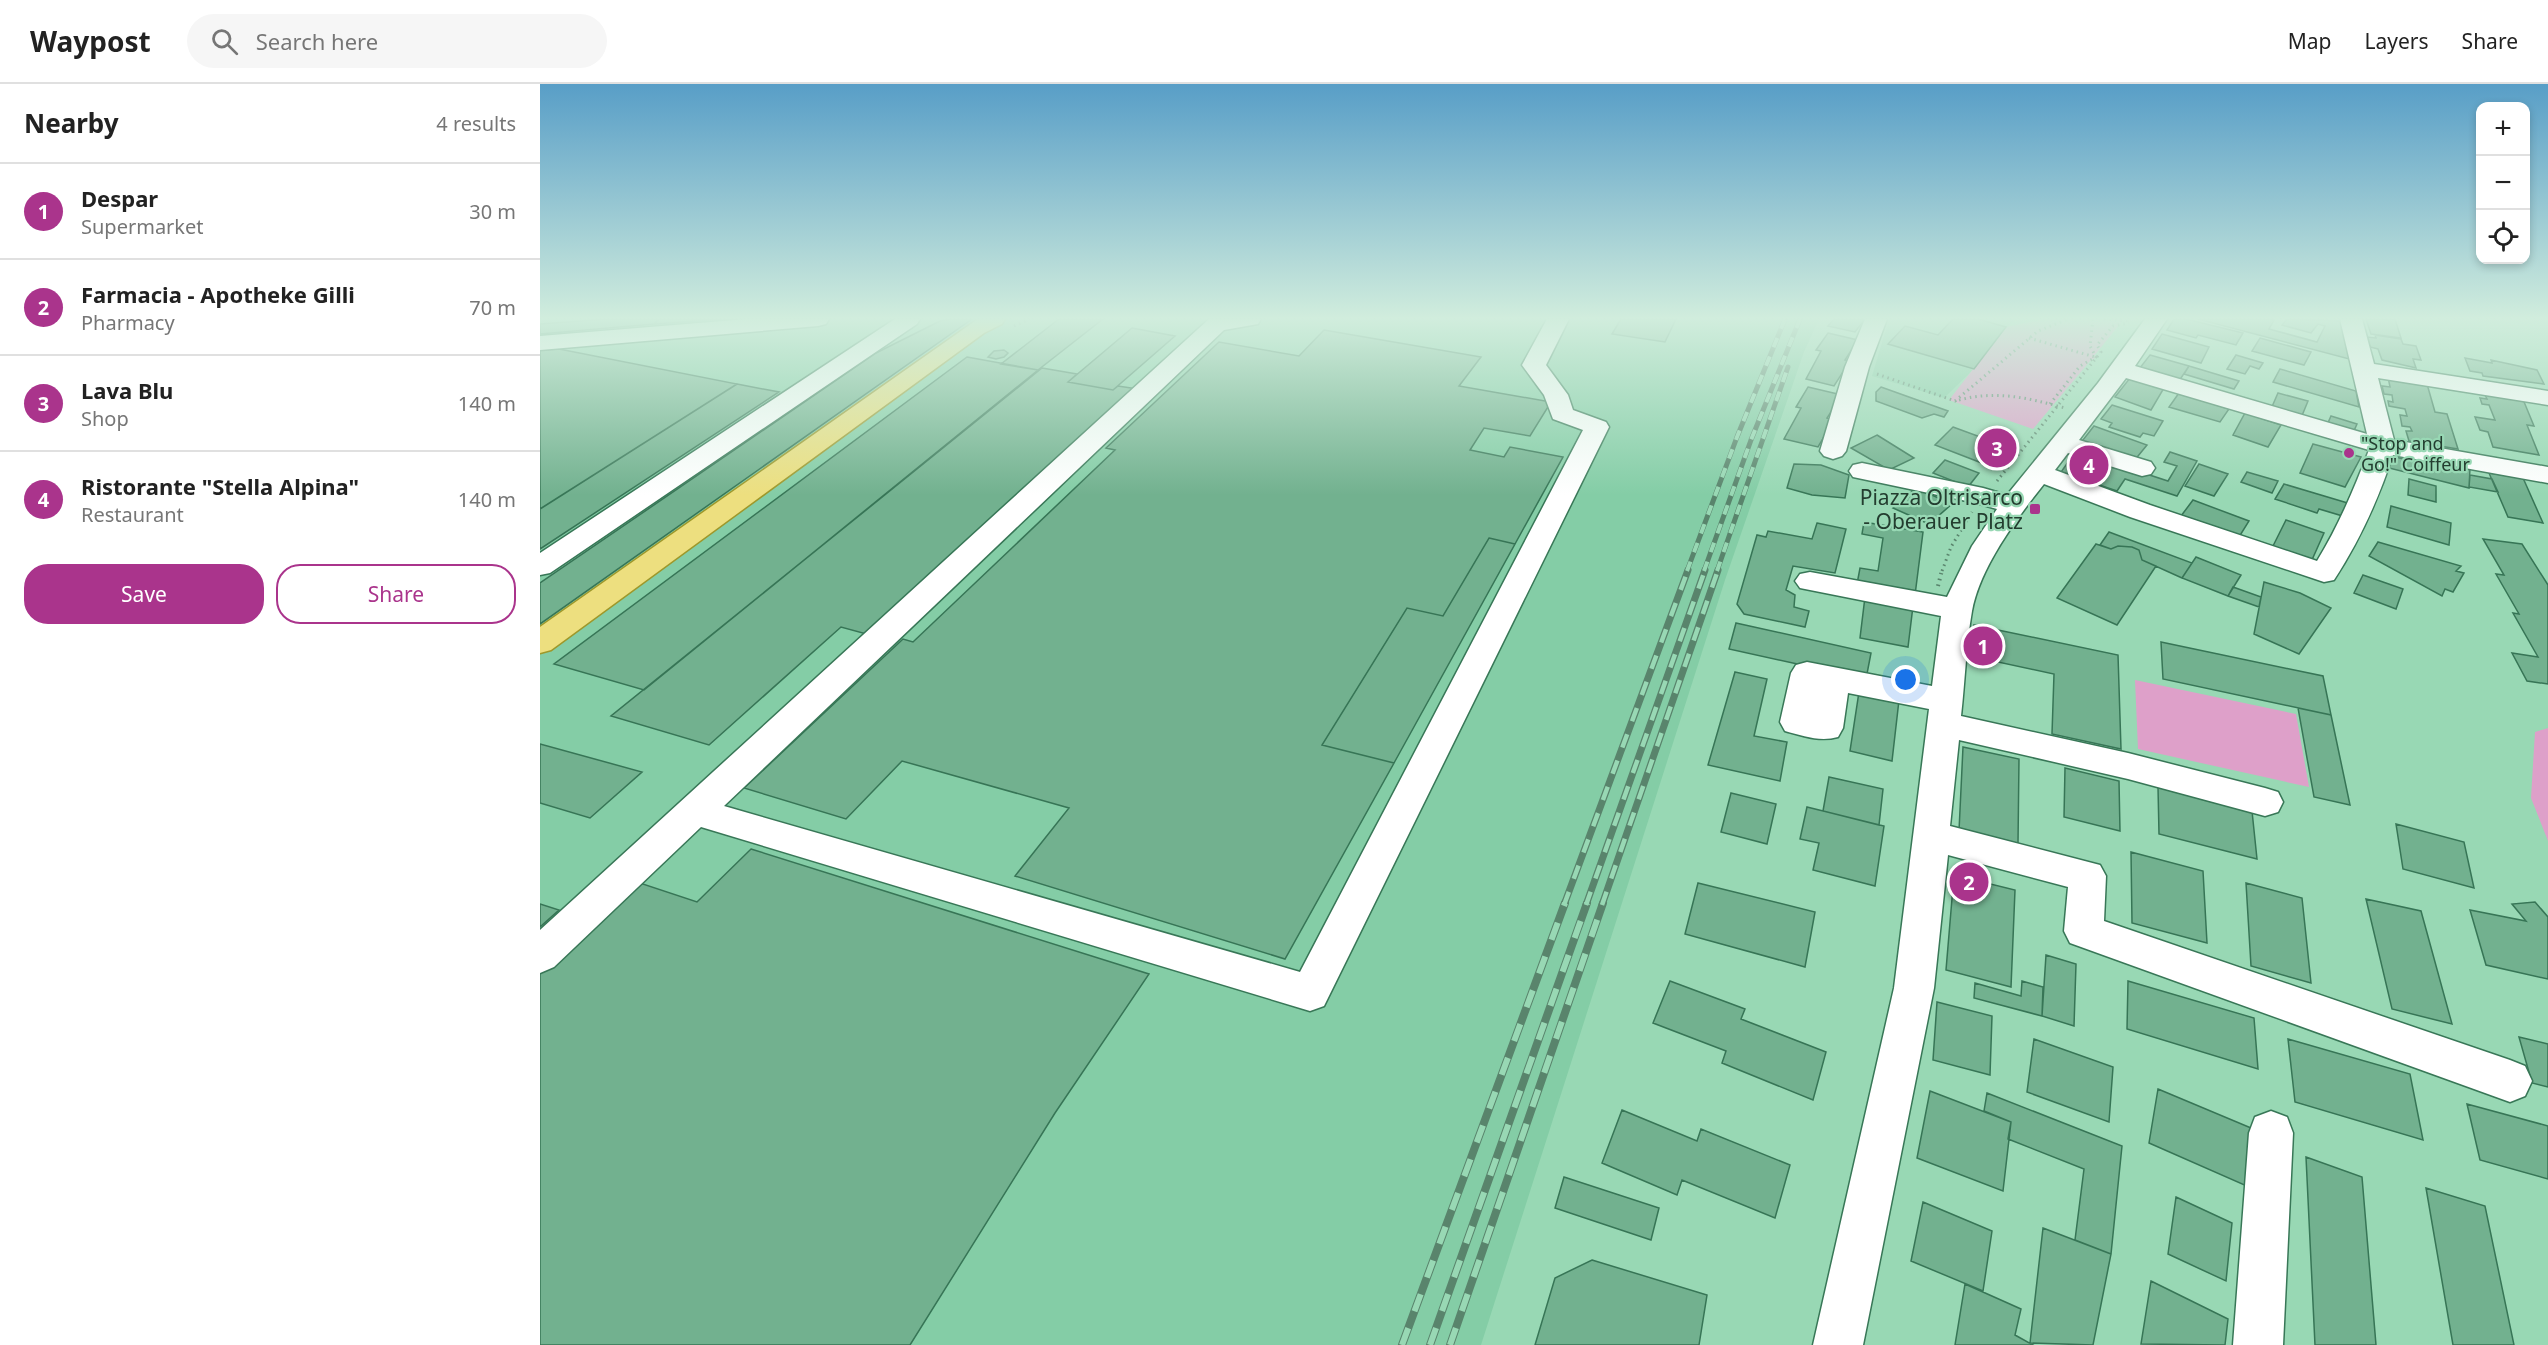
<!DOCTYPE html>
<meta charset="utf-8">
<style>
:root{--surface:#fff;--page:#f6f6f6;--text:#222;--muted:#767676;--line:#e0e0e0;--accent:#aa348c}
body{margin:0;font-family:"Noto Sans",sans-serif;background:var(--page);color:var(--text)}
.controls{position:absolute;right:18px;top:18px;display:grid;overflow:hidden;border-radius:12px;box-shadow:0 3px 9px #0003}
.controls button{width:54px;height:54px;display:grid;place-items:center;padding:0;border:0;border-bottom:2px solid var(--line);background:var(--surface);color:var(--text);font:30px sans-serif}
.you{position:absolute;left:1366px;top:596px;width:21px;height:21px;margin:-15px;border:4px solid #fff;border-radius:50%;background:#1a73e8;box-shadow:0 0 0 9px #1a73e833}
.badge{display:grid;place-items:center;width:39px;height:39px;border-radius:50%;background:var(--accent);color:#fff;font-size:20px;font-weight:700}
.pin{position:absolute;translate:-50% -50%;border:3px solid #fff;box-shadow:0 2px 6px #0006}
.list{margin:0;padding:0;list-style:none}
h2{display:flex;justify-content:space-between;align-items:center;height:78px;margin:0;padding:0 24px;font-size:26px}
h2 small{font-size:20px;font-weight:400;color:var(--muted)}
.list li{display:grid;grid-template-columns:39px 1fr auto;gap:18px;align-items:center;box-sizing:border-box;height:96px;padding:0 24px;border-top:2px solid var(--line)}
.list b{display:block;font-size:22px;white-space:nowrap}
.list p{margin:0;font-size:20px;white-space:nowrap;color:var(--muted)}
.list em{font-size:20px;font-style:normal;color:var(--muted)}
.actions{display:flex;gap:12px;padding:18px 24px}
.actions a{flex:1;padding:14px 0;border:2px solid var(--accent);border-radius:24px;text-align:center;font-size:21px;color:var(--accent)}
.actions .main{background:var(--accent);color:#fff}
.icon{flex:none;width:33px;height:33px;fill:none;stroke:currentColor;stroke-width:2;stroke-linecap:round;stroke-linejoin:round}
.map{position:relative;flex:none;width:2008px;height:1261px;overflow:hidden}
header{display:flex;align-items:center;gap:36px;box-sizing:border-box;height:84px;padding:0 30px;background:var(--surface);border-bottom:2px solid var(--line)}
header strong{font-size:28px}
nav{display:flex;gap:33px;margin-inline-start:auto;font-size:21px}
.search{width:420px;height:54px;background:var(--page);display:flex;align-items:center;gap:15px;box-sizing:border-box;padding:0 21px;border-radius:33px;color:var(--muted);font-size:22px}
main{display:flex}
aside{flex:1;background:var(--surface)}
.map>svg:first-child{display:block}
.built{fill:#84cda6}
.green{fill:#dea0c9}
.building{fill:#72b18f;stroke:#377556;stroke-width:1.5}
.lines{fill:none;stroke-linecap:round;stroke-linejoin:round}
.minor-casing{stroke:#387757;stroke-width:3}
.major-casing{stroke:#9e982b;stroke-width:3}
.path-far1{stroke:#59846c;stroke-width:3;stroke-dasharray:1.5 4;stroke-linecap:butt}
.path{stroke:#59846c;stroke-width:4;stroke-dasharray:1.5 4.5;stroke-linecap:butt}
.minor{fill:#fff;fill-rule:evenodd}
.major{fill:#eddf7f;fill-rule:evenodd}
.rail-far2-casing{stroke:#59846c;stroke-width:5}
.rail-far1-casing{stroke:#59846c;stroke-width:7}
.rail-casing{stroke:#59846c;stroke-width:8}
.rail-far2{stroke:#98d8b4;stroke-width:4;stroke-dasharray:10;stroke-linecap:butt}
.rail-far1{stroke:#98d8b4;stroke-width:4.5;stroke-dasharray:14;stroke-linecap:butt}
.rail{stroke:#98d8b4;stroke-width:6;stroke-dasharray:18;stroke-linecap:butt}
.poi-dot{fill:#aa348c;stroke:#98d8b4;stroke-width:2}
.labels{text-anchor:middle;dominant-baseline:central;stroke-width:4.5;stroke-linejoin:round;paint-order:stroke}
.far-poi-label{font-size:18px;fill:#233d2f;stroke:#98d8b4;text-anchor:start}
.poi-label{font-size:21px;fill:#233d2f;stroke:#98d8b4;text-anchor:end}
</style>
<header>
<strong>Waypost</strong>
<div class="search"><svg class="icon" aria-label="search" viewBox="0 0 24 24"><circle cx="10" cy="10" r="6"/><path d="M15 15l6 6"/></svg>Search here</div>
<nav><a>Map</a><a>Layers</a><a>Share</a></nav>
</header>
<main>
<aside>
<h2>Nearby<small>4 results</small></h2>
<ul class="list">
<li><span class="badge">1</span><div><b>Despar</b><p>Supermarket</p></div><em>30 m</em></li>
<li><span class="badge">2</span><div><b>Farmacia - Apotheke Gilli</b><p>Pharmacy</p></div><em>70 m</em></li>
<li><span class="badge">3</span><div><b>Lava Blu</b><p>Shop</p></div><em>140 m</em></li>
<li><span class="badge">4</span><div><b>Ristorante &quot;Stella Alpina&quot;</b><p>Restaurant</p></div><em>140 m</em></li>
</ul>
<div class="actions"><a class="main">Save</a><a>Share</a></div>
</aside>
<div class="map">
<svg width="2008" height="1261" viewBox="0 0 2008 1261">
<rect width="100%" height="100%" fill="#98d8b4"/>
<path class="built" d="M0,235h1279l-15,33 -79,228 -244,765h-941z
M1349,235h128l-11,8 -32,42 -30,29 -72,-22z"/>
<path class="green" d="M1503,235h81l-30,37 2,1 -6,4 -57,68 -84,-29 57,-73z
M1595,596l161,34 13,73 -171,-38z
M2008,644v113l-17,-43 4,-66z"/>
<path class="building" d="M67,235h52l-5,5 -114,10v-10z
M119,235h63l-68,5z
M411,235h21l-432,305v-41l336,-230 64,-32z
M519,235h44l-65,51 -37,-6z
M1081,235h55l-11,23 -53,-8z
M1294,235h31l-10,13 -27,-6z
M1413,235h25l28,8 -32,42 -86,-25 17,-18 33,9z
M1634,235h12l57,14 -7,12 -38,-10 -2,3 -29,-8z
M1658,235h70l6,1 -5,9 48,13 8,-16 -7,-2 -7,9 -29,-8 5,-6 55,2 11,39z
M1826,235h29l6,19 -30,-4z
M592,244l43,8 -62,54 -45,-8z
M784,246l157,27 -22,29 92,16 -21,34 -46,-8 -14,22 34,7 6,-10 53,10 -48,87 -26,-6 -46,78 -36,-8 -85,137 72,18 -109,196 -270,-83 54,-68 -167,-47 -56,58 -102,-31 159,-149 10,3 202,-192 -9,-2 113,-106 80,14z
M1288,249l30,7 -13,20 5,1 -16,25 -28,-7 15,-28 -5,-1z
M1622,250l47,13 -8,16 -49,-14z
M1835,251l26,4 2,5 13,2 5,14 -8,-1 3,9 -34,-8 -4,-11 -8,-2 -3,-10 9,1z
M1720,254l51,14 -7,13 -52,-14z
M19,265l178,35 -197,125v-159z
M464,266l4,3 -4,4 -8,2 -8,-2 6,-6z
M1610,271l39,11 -10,15 -40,-12z
M1696,271l27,8 -4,6 -9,-3 -5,8 -18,-5z
M427,273l71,13 -394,320 -90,-26z
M1925,274l27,5 -1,-3 46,10 7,14 -61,-8 -1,-3 -12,-2z
M1649,282l50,15 -5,8 -50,-15z
M502,284l35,6 -9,8 45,8 5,-4 20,3 -268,246 -29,-8 -132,118 -98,-29z
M1740,285l76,22 3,16 -86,-25z
M1848,293l39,7 8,28 12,2 11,35 -49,-8 -3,-10h6l-2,-4 -8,-1 -2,-11 7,1 -2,-7 -16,-3 -1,-5 5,1 -1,-7 -8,-1 -2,-8 8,1z
M1590,294l34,10 -13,22 -36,-13z
M197,300l42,8 -239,157v-40z
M1268,303l34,8 -15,23 7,2 -16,27 -34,-8 17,-31 -5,-1z
M1341,303l67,24 -4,6 -10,-3 -12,4 -46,-17v-9z
M1943,307l39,6 12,29 -7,-1 12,30 -46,-8 -5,-15 -8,-2 -5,-13 20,3 -6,-15 -7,-1 -2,-6 7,1z
M1639,309l50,16 -9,13 -51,-15z
M1738,309l30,8 -7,17 -30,-9z
M1572,321l51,16 -9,15 -11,-3 -3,4 -31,-10 3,-4 -11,-4z
M1705,329l36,12 -13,22 -35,-12z
M1791,332l26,8 -4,9 -26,-8z
M1554,342l53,19 -13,16 -55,-16z
M1413,343l52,19 -18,19 -52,-20z
M1337,351l37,23 -25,12 -38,-22z
M1773,360l48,13 -16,30 -45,-14z
M1536,367l92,30 9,-15 -13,-4 6,-10 27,9 -20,35 -52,-17 -8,12 -56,-19z
M1851,372l37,9v-4l42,7 -1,20 -80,-20z
M1405,376l34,13 -11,14 -35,-14z
M1254,380l27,1 28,10 -4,23 -33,-3 -25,-7z
M1659,380l29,10 -14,22 -29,-10z
M1707,388l31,9 -6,12 -31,-11z
M1949,389l34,5 20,45 -35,-6z
M1930,391l22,4 6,13 -29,-5z
M1869,395l27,7v16l-28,-7z
M1744,400l67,20 -5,13 -27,-8 -2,4 -42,-14z
M1376,404l36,16 -23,20 -36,-16z
M1653,416l56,21 -10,16 -58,-21z
M1851,422l60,17 -2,22 -62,-18z
M1746,436l38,13 -13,29 -39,-14z
M1324,438l59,10 -8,63 -58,-11 3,-16 18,3 5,-33 -21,-4z
M1277,439l29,6 -11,44 -42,-7 -7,24 9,5 -1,12 15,4 -4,16 -61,-13 -7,-10 20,-69 9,2 2,-6 44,8z
M1569,448l83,31 -10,15 -40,-18 -3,-10 -7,-3 -14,-1 -7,3 -11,-4z
M949,454l26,6 -121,219 -72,-18 85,-137 36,8z
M1943,455l39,5 26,41v99l-21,-3 -15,-28 26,4 -25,-44 6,1 -23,-40 8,1z
M1838,458l83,24 -5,5 8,2 -11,19 -8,-3 -3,7 -73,-40z
M1556,460l15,5 7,-3 14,1 7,3 3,10 14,6 -39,59 -60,-27z
M1656,473l45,18 -13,21 -46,-18z
M1823,491l40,14 -7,20 -42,-16z
M1724,498l36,11 31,15 -32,46 -45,-20z
M1693,503l28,10 -2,10 -31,-11z
M1325,513l48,9 -5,41 -48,-9z
M1196,539l135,30 -5,26 -137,-30z
M1434,541l144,30 3,94 -69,-15 2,-60 -84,-18z
M1621,558l162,34 8,39 -168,-36z
M1195,588l32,7 -13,57 33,6 -7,39 -72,-16z
M1319,608l40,8 -7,61 -42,-10z
M1758,624l33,7 19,90 -36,-8z
M0,660l102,28 -52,46 -50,-15z
M1423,663l56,12 -1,85 -59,-13z
M1525,684l54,13 1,50 -56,-14z
M1289,693l54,12 -4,36 -56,-14z
M1618,703l94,24 5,48 -98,-25z
M1191,709l45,11 -9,40 -46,-12z
M1267,723l77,19 -9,60 -62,-16 6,-27 -19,-4z
M1856,740l68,18 10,46 -71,-19z
M211,765l398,125 -94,139 -145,232h-370v-372l97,-91 60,20z
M1591,768l72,19 4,72 -75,-20z
M1414,791l61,15 -4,97 -65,-17z
M1158,799l117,29 -10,55 -120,-33z
M1706,799l56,15 9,85 -60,-17z
M1826,815l55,12 31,113 -60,-15z
M1995,818l13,15v62l-62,-14 -16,-55 56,11 -14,-17z
M0,820l19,6 -19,17z
M1506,871l30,9 -2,62 -32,-10z
M1130,897l75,28 -4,10 85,33 -13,48 -91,-37 4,-12 -73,-28z
M1482,897l21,6 -1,29 -68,-18 1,-15 46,13z
M1588,897l126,37 4,51 -131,-40z
M1397,918l55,14 -2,59 -57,-15z
M1979,953l29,7v43l-16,-4z
M1494,955l79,28 -4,55 -82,-30z
M1748,955l122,35 13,66 -128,-38z
M1618,1005l105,44 -5,58 -109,-48z
M1390,1007l81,31 -8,69 -86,-33z
M1447,1009l135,53 -11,108 -36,-14 9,-71 -76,-30 3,-17 -27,-11z
M1927,1020l81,22v53l-68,-19z
M1082,1026l75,31 4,-12 89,36 -15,53 -93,-38 -5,15 -75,-32z
M1766,1073l56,20 14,168h-61z
M1024,1093l95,31 -8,32 -96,-32z
M1886,1104l59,18 29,139h-61z
M1636,1113l56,26 -6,58 -58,-27z
M1383,1118l69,29 -9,60 -72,-30z
M1503,1144l68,26 -18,91 -63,-2z
M1052,1176l115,35 -8,50h-164l20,-67z
M1611,1197l77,38 -3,26 -84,-1z
M1425,1200l56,25 -6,26 18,10h-78z"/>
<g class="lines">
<defs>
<path id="minor" d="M207,235h82l-3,5 -8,2 -278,24v-14z
M355,235h25l-3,5 -367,249 -10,2v-22z
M669,235h52l-3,5 -34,6 -500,476 576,166 283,-542 -30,-11 -9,-24 -22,-30 25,-46h22l-23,46 22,30 5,15 33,12 3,5 -285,579 -14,5 -609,-184 -147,140 -14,6v-43z
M1325,235h22l-18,48 -23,84 -4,5 -9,3 -9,-3 -4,-5 25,-84z
M1605,235h22l-32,47 232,68 -27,-115h22l12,45 174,27v14l-170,-27 16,62 154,27v16l-155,-28c-15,45 -33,85 -59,125l-10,2 -194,-65 -86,-33c-27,34 -64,83 -72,127 -6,34 -7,70 -11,105l167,37 137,35 13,4 5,10 -5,10 -13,4 -137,-37 -169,-39 -9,86 150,39 6,11 -2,45 406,139 15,6 7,15 -7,15 -15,6 -440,-159 -6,-12 4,-44 -120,-32 -14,133 -71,357h-50l81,-357 35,-279 -81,-16 -5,35 -5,9c-18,5 -35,-1 -53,-6l-5,-9 11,-49 5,-8 11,-3 125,24 9,-70 -131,-26 -10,-2 -5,-7 5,-7 10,-2 137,25 25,-51 25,-37 -21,-6 -123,-26 -4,-6 4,-6 9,-2 121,25 24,7 91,-112zM1586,294l243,72c-15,39 -30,75 -52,111l-167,-56 -95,-35 13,-17 74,23 9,-2 4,-6 -4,-6 -72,-22z
M1731,1027l16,6 6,16 -10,212h-50l16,-212 6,-16z"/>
<path id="major" d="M438,235h27l-3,5 -18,9 -433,317 -11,3v-26z"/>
</defs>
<use href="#minor" class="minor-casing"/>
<use href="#major" class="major-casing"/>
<path class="path-far1" d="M1564,235l25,2
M474,242l16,-7
M1489,254l66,19
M1337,290l78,27 83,-70 30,-12
M1419,316c38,-10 69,-2 106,8
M1510,320l30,-38 16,-9 -6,-11 3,-27
M1457,397l104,-129 -4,-7 16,-19 16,-3
M1402,487l9,-24 21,-35"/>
<path class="path" d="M1398,502l4,-16"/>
<use href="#minor" class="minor"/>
<use href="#major" class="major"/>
<defs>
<path id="rail-far2" d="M1147,487l50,-134 48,-118
M1164,487l47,-131 49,-121
M1177,487l71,-204"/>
<path id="rail-far1" d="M1024,821l124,-335
M1046,821l119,-335
M1062,821l116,-335"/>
<path id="rail" d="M862,1261l163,-442
M890,1261l157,-442
M910,1261l153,-442"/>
</defs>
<use href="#rail-far2" class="rail-far2-casing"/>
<use href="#rail-far1" class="rail-far1-casing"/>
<use href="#rail" class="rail-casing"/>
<use href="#rail-far2" class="rail-far2"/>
<use href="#rail-far1" class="rail-far1"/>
<use href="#rail" class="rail"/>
</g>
<linearGradient id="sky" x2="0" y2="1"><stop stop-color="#589ec7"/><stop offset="0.57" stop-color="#d1eddd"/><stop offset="1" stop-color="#d1eddd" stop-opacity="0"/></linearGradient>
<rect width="2008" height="411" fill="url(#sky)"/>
<g class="poi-dot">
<circle cx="1809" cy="369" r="6"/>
<rect x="1489" y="419" width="12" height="12" rx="3"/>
</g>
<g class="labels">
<g class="far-poi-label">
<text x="1821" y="359">"Stop and<tspan x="1821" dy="21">Go!" Coiffeur</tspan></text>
</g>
<g class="poi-label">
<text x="1483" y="413">Piazza Oltrisarco<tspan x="1483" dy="24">- Oberauer Platz</tspan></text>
</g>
</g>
</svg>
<div class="controls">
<button>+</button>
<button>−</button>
<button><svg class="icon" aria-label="locate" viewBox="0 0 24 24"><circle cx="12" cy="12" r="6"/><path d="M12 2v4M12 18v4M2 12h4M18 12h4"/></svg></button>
</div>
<div class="you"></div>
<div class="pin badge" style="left:1443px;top:562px">1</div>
<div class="pin badge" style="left:1429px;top:798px">2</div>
<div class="pin badge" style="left:1457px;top:364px">3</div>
<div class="pin badge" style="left:1549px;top:381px">4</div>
</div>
</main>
